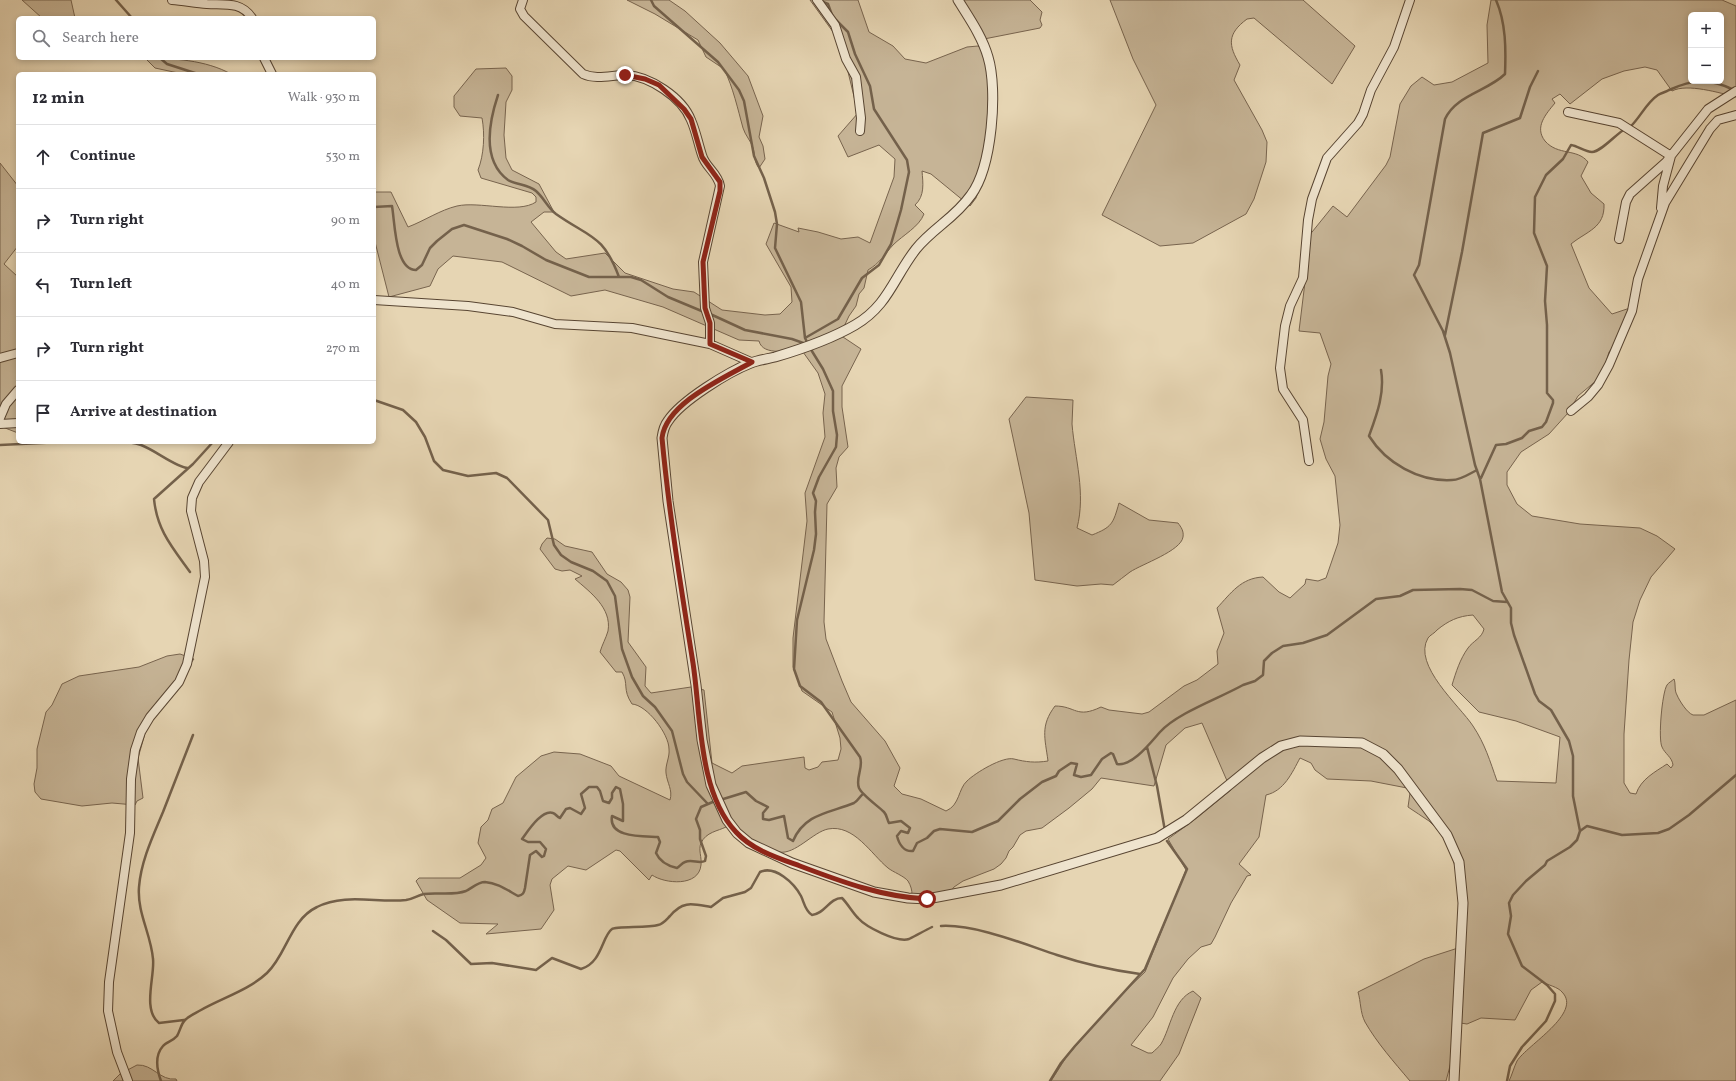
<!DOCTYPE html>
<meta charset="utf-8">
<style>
:root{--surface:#fff;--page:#f7f7f7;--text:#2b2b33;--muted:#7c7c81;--line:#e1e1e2}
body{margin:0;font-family:Vollkorn,serif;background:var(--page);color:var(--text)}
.controls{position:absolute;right:12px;top:12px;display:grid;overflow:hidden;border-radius:6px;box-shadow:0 2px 6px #0003}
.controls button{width:36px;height:36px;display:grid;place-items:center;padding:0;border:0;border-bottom:1px solid var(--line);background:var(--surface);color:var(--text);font:20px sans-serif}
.stop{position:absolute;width:12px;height:12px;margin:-9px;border:3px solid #8f2418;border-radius:50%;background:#fff}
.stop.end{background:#8f2418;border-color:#fff;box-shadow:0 1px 4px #0008}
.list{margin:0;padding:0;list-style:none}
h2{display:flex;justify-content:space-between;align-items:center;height:52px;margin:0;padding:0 16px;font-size:17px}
h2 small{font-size:13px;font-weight:400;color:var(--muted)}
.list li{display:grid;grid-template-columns:26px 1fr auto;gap:12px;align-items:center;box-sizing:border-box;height:64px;padding:0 16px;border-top:1px solid var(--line)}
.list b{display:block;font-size:15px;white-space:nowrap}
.list em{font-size:13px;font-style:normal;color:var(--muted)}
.icon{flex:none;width:22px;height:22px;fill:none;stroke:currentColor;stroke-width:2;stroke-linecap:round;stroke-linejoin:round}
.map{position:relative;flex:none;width:1736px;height:1081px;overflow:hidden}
.search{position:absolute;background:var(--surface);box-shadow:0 2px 6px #0003;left:16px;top:16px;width:360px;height:44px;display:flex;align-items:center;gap:10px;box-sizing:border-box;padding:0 14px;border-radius:6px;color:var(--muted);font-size:15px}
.panel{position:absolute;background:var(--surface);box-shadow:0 2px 6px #0003;left:16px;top:72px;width:360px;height:372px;border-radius:6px}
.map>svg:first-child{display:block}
.green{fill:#c6b496;stroke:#78644e;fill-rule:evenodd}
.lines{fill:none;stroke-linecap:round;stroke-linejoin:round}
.stream{stroke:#74614b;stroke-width:2.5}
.minor-casing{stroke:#584532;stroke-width:10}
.tertiary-casing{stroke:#584532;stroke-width:11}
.minor{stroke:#efe4ce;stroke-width:8}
.tertiary{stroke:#efe4ce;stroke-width:9}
.route{stroke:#8f2418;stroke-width:5}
</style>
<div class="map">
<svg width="1736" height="1081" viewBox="0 0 1736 1081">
<rect width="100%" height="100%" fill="#e6d5b3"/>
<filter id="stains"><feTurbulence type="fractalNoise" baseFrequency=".005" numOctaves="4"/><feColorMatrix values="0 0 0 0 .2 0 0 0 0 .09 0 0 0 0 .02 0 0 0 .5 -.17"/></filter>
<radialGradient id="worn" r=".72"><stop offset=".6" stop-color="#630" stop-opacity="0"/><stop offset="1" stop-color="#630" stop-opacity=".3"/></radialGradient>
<path class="green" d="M22,0h49l4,18h-33z
M627,0h42l16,11 35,32 28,33 15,40 -4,21 4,9 2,13 -6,9c-5,-6 -4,-13 -6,-20 -2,-7 -8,-13 -10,-20 -5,-18 -10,-41 -19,-59l-18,-12 -8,-17 -43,-26z
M810,0h48l11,32 24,14 12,13 21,4 41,-16 11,-1 6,6 6,24 -5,98 -9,24 -6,8 -39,-32 -9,-3c1,12 3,25 -7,34l9,9c-5,13 -21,21 -31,31 -9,10 -13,18 -25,25l-4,18 -5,6 -3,12 -7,10 -9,19 21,14 -19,37v21l6,40 -9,10 -3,11 1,19 -10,17 -3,118 2,17 16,42 9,21 34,39 15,27 -6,18 8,8 19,5 25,12c14,-6 12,-22 21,-30 8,-8 36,-25 47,-22 12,3 21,4 34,2 -3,-23 -8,-35 7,-55 21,0 21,13 46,1l8,3 33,4 7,-2 35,-26 13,-6 21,-16 -1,-13 7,-18 -7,-25c14,-15 24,-30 46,-31l16,15 11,6 15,-14 1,-5 12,2 8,-3 12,-35 2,-18 -5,-49 -9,-17 -6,-20 4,-17 4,-46 3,-12 -11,-31 -21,-2 6,-49 -1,-40 29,-36 14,11 39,-52 4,-8 10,-53 11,-18 11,-9 12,8 18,-3 36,-19 -1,-38 4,-25h231l14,6v91c-16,-4 -49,-14 -64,-6l-15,-21 -12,-3 -21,4 -22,8 -32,25 -10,-10 -8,5 3,4c-9,11 -21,24 -10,38 13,15 32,7 43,21l-7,14 10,17 13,11c1,24 -17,27 -33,40l18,44 23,26 21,-7 -4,21 -20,24 -4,14 -8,14 -19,16 -10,17 -19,21 -28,18 -14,20v13l10,19 15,12 48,8 60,4 17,8 18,13 -24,28 -11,23 -7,22 -4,38 -5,74v49l6,10 6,1c5,-15 19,-22 31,-30l4,4 2,-3c-1,-8 -8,-11 -11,-18 -4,-8 0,-54 5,-62 1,-2 5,-4 7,-6 2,5 0,11 3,16 2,5 10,18 16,20h11l32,-15v381h-227c3,-6 5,-14 8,-20 10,-16 66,-48 45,-69 -4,-5 -14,-7 -20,-10l-11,8 -16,30 -34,-2 -14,6 -13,-2v29l-8,30h-36c-16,-19 -33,-38 -45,-59 -5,-10 -4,-20 -7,-30l66,-33 34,-11c1,-43 7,-95 -29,-127 -7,-5 -14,-9 -21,-14l2,-14 -3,-5 -36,-7 -44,-2 -12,-9 -4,-7 -11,-5c-8,15 -16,33 -34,37l-7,42 -20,27 12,11 -4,1 -16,27 -16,34 -4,7 -10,3 -13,12 -15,19 -20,39 -22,28 17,8h4c3,-3 7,-6 9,-9 10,-17 12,-44 32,-53l8,7 -22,56 -19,27h-109l16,-25 53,-60 25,-24 41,-102 -18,-31 30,-22 33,-27 -29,-67 -17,5 -19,17 -12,41 -53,-8 -9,11 -23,19 -27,20 -16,3 -6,4 -7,12 -4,4 -3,7 -5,6 -7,5 -31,12 -9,6 -7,9 -35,-1c0,-5 -1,-9 -4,-14 -4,-5 -15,-9 -20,-13 -17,-14 -34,-44 -60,-39 -15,3 -33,26 -49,23 -19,-4 -35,-18 -53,-25 -8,4 -20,5 -25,16 -3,7 1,14 0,22 -2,22 -36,19 -49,10l-3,5 -29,-29 -4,-1 -30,20 -18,-4 -16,13 -2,6 4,25 -13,19 -55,5 12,-10 -38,-1 -33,-23 -11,-19 3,-3h41l21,-13 5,-7 -8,-15 3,-16 7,-7 4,-11 11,-6 13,-26 25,-21 13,-4 26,2 31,12 8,10 51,24c3,-10 -3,-17 -4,-27 -1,-8 4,-16 3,-24 0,-15 -22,-44 -37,-45 -10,-15 -3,-20 -10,-32h-6l-16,-20c2,-7 6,-14 8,-21 4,-23 -18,-39 -33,-52l7,-3 -12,-6 -8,1 -7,-2 -15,-20 2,-5 5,-6 8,1 10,7 27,6 15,22 14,8 7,8 2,7 -2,45 18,25 -1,19 6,7 40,-6 13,3 8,73 20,10 10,-7 62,-9 1,11 4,2 9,-3 4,-5 16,-2 3,-11 -1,-11 -8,-26 -30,-21 -9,-24v-29l14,-117 -2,-28 20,-56 -2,-24 2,-19 -7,-21 -15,-21c-13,-3 -40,5 -44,-11l-20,-1 -76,-33 -58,-17 -34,6 -69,-34 -49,-6 -15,13 -8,17 -41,11 -15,-59v-46h17l17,35c16,-6 32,-17 49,-21 22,-5 61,8 79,-4v-5l-4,-4 -51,-15 -3,-8c6,-15 7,-36 4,-52l-22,-2 -6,-9v-11l22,-27 30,-1 6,8v14l-6,12 -2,33 2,23 6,12 27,14 15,28h-10l-13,10 25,30 10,7 39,-6 20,20 48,16 21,3 28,18 43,5 15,-1 12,-12 -1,-15 -25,-43 8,-21 25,9 -1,-4 20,4 23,7 17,-2 12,6 24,-66 1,-18 -16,-14 -31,12 -10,-21 20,-23 -17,-70zM1691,15h30v66h-30zM1473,615l11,14c-2,9 -11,12 -16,19 -8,11 -12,24 -16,37l27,27 37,9 44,16 -4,46 -59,-2c-7,-20 -12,-37 -24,-55 -13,-20 -61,-61 -45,-88 2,-3 7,-5 9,-8 11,-9 21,-14 36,-15z
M955,0h75l12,12 -2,8 2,5 -2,3 -56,11z
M1110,0h193l52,46 -23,38 -78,-66 -7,1c-20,15 -19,26 -7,46l-6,15 28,50 5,12 -1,20 -12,37 -8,15 -53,29 -33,3 -58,-31 54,-110 -23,-46z
M145,58c27,0 61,2 86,16h-48l-28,-6z
M0,163l18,23v60l-14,18 14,13v156l-18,-7z
M1026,397l47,3c0,8 -1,16 -1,24 3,35 14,69 5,104l15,7c20,-8 21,-11 27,-32l30,17 29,3c3,4 6,8 5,14 -2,14 -41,27 -53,35 -6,4 -11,9 -17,13l-12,-1 -24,2 -42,-6 -6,-67 -20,-94z
M180,654l14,5 -44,57 -12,42 5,40 -6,3 -2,4 -23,-2 -30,3 -41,-7 -6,-7 -1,-8 3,-16v-19l9,-37 6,-7 10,-21 17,-8 60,-9 28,-11z
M137,1065c16,-1 23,16 39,14l1,2h-64l7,-7z"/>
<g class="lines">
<path class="stream" d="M116,0l16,18
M651,0l3,6 64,56 21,28 5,11 10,55 10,22 11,34 2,12 -2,24 26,54 4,36 3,6
M1496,0c10,23 10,49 9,74 -17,17 -49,21 -60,45l-26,146 -5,10 29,56 7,22 25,112 5,14 22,113 9,16v15l3,12 21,59 4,7 12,9 18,31 4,15v40l7,35 -3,9 -7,7 -23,14 -2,4 -19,16 -13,14 -4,8 2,13 -3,18 14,32 25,19 8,9v7l-9,20 -24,26 -12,19 -3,15
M821,1l7,3 4,11
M160,58l7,6 31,10
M498,95c-9,27 -17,65 10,85 8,5 20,4 28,11 8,7 12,17 20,23 34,24 47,20 63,63
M1630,127c10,-9 16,-24 28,-32 3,-2 8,-3 11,-5 24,-11 40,-12 65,0
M374,207l18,-1c3,17 3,64 24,64l6,-5 8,-17 7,-7 15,-12 12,-4 43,14 15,7 24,14 43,17h42l10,3 27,17 36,15
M708,313l37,17 47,9 14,5
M1445,335l17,-83 21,-119 37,-15 10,-31 8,-16
M805,338l33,-19 24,-41 17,-13 12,-21 10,-34 8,-38 -2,-12 -33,-51 -4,-23 -15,-32 -7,-22 -12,-12
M810,348l13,21 10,22v20l4,24 -1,12 -17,30 -6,16 3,8 -1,11 1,22 -2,16 -17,70 -3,49 6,17 21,16 39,55c4,10 -5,21 -1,31 3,7 19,18 25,24 3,3 3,8 5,11l12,-2 9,7 -2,5 -7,-2 -4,5c2,8 7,16 16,15l4,-8 10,-5 7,-7 6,-2 32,3 26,-11 22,-22 22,-17 14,-6 3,-5 12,-8 6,1 -3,11 7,2 10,-2 11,-16 9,-6 2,1 4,10c15,3 34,-22 43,-32 17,-19 60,-34 83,-47l12,-4 8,-6 1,-14 8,-8 11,-7 20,-3 24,-8 49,-36 24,-3 13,-6 47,-1 12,1 21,11 14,1
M1381,370c4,23 -4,44 -12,66 17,27 50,46 83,44 9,0 17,-6 25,-10
M374,400l29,10 13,12 9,15 9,24 9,9 25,6 28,-3 11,5 41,42 6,25 7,10 10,7 22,9 14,10 8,15 7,53 10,28 11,19 12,11 17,24 11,43 4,8 20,21
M70,442c23,1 49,-4 71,3 14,5 36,23 47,23
M0,445l62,-3
M1481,478l15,-33 10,-1 16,-6 7,-7 13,-4 4,-5 7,-19v-3l-6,-7v-68l-2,-24 2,-35 -13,-33 1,-36 11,-22 17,-16 8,-14c7,1 14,7 21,7 9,0 24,-18 33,-23
M190,572c-18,-25 -33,-42 -36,-73l39,-35 20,-22
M1147,747l10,39 8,45
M720,800l26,-8 10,9 12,6 -5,6v6l6,1 15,-4 4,22 5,3c12,-28 37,-28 61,-38 4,-2 6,-7 9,-9
M1580,831l7,-5 35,9 36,-2 11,-4 20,-14 47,-40
M941,926c34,-2 83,18 116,29 27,9 54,15 83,19
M433,931l13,9 25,24 21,-1 44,7 16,-12 29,11c21,-6 21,-33 31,-40 4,-3 36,-1 46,-4 5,-1 8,-5 12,-9 13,-16 23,-12 41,-9l12,-9 22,-6 6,-4 9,-16c15,-7 34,11 41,24 3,6 4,15 11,19 13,-1 17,-17 30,-17 6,6 10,14 16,20 8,9 39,25 51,21 8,-4 15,-8 23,-12
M184,1020l-25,3c-17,-13 -4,-47 -6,-64 -2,-25 -16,-46 -14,-72 2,-26 14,-51 24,-75 10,-26 20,-51 30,-77
M161,1081c-4,-11 -7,-25 2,-35 3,-4 10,-5 14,-10 3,-5 4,-12 8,-16 4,-4 11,-7 16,-10 21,-12 48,-20 66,-37 20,-19 23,-53 50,-66 27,-14 60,-4 89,-7 7,-1 12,-5 18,-6 14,-2 28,2 42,-3 6,-3 12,-9 19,-9 13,1 22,8 33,14 5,-1 6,-3 7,-8l5,-33 6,-4 6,6 2,-1 2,-7 -6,-7h-12l-6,-3c6,-8 20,-30 31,-26 3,1 4,4 7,5l6,-9 4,-1 11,6 4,-6 -4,-14 8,-7h8l3,4 3,10 6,2 3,-5v-5l4,-6 4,2 3,15v17l-11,-5c-4,22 31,20 46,21l2,5 -4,11c4,9 12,13 21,15 3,-2 5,-5 8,-6 7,-3 14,2 20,-1l1,-5 -6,-17v-9l-4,-11 5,-12 14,-6
M1050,1081l11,-18 14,-17 70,-77 42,-100 -20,-28"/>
<defs>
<path id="minor" d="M172,0c12,1 23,3 35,4 17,1 34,-3 45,14
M523,0l-3,9 4,7 59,58c13,6 29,1 43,1 23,1 56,22 65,45 5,11 7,23 11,35 3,12 16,18 18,31l-17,76 2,46 5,15v21
M817,0l18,25 11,34 10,18 5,41 -1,13
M264,58l8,16
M1568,112l51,11 52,33 -8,30 -2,22
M1619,239l7,-37 4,-8 36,-32 42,-53 28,-18
M374,300l94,6 45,6 42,12 77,4 78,16 41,18
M0,358l18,-5
M1571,411l17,-14 10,-12 11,-20 23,-54 6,-32 27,-76 45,-74 8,-9 18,-5
M0,418l6,-14 12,-14
M0,424l18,-1
M1309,461l-6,-41 -20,-31 -3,-21 5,-42 5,-20 13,-28 5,-58 4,-21 15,-41 31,-35 5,-9 8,-24 23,-43 16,-47
M128,1081l-11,-29 -9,-41 1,-29 21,-149 1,-54 4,-29 6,-18 9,-15 29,-35 8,-18 18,-87 -1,-16 -13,-50 1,-13 7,-16 30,-40"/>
<path id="tertiary" d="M958,0c11,18 24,36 30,57 10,33 4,110 -17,138 -16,23 -38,33 -55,54 -22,28 -28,57 -61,76 -24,14 -53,24 -80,32 -8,2 -17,3 -24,6 -23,9 -70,38 -83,58 -4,5 -5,10 -6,17l6,63 28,184 6,55 9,45 16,35 10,13 12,10 43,20 82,29 34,6 19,1 74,-14 156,-47 29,-18 76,-62 19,-12 19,-5 62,2 21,11 15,15 49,66 12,27 4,41 -9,178"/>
</defs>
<use href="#minor" class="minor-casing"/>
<use href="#tertiary" class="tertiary-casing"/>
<use href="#minor" class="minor"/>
<use href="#tertiary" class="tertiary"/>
</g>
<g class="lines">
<path class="route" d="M625,75l20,4 14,6 25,24 7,10 11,38 18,25v9l-17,71 2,46 5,15v21l42,18c-28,16 -86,41 -90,76 7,75 19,150 31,225 8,52 5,129 43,169 16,18 42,26 64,34 42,16 83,31 127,33"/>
</g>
<rect width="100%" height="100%" filter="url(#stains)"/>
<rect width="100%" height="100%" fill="url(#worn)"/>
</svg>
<div class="controls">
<button>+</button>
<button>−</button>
</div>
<div class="stop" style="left:927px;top:899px"></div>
<div class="stop end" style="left:625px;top:75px"></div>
<div class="search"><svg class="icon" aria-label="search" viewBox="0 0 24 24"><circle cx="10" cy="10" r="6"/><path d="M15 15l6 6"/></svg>Search here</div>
<section class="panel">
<h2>12 min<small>Walk · 930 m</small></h2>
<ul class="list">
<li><svg class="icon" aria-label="ahead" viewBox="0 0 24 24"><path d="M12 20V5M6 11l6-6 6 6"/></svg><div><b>Continue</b></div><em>530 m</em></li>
<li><svg class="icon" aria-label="right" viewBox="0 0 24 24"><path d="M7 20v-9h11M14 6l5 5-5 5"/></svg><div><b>Turn right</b></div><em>90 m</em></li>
<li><svg class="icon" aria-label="left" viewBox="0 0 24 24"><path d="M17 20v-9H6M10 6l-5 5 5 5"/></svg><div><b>Turn left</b></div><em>40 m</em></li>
<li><svg class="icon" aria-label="right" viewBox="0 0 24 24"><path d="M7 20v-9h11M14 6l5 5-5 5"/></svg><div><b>Turn right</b></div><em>270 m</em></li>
<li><svg class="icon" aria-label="arrive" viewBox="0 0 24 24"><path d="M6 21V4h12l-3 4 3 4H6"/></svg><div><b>Arrive at destination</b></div></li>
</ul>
</section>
</div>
